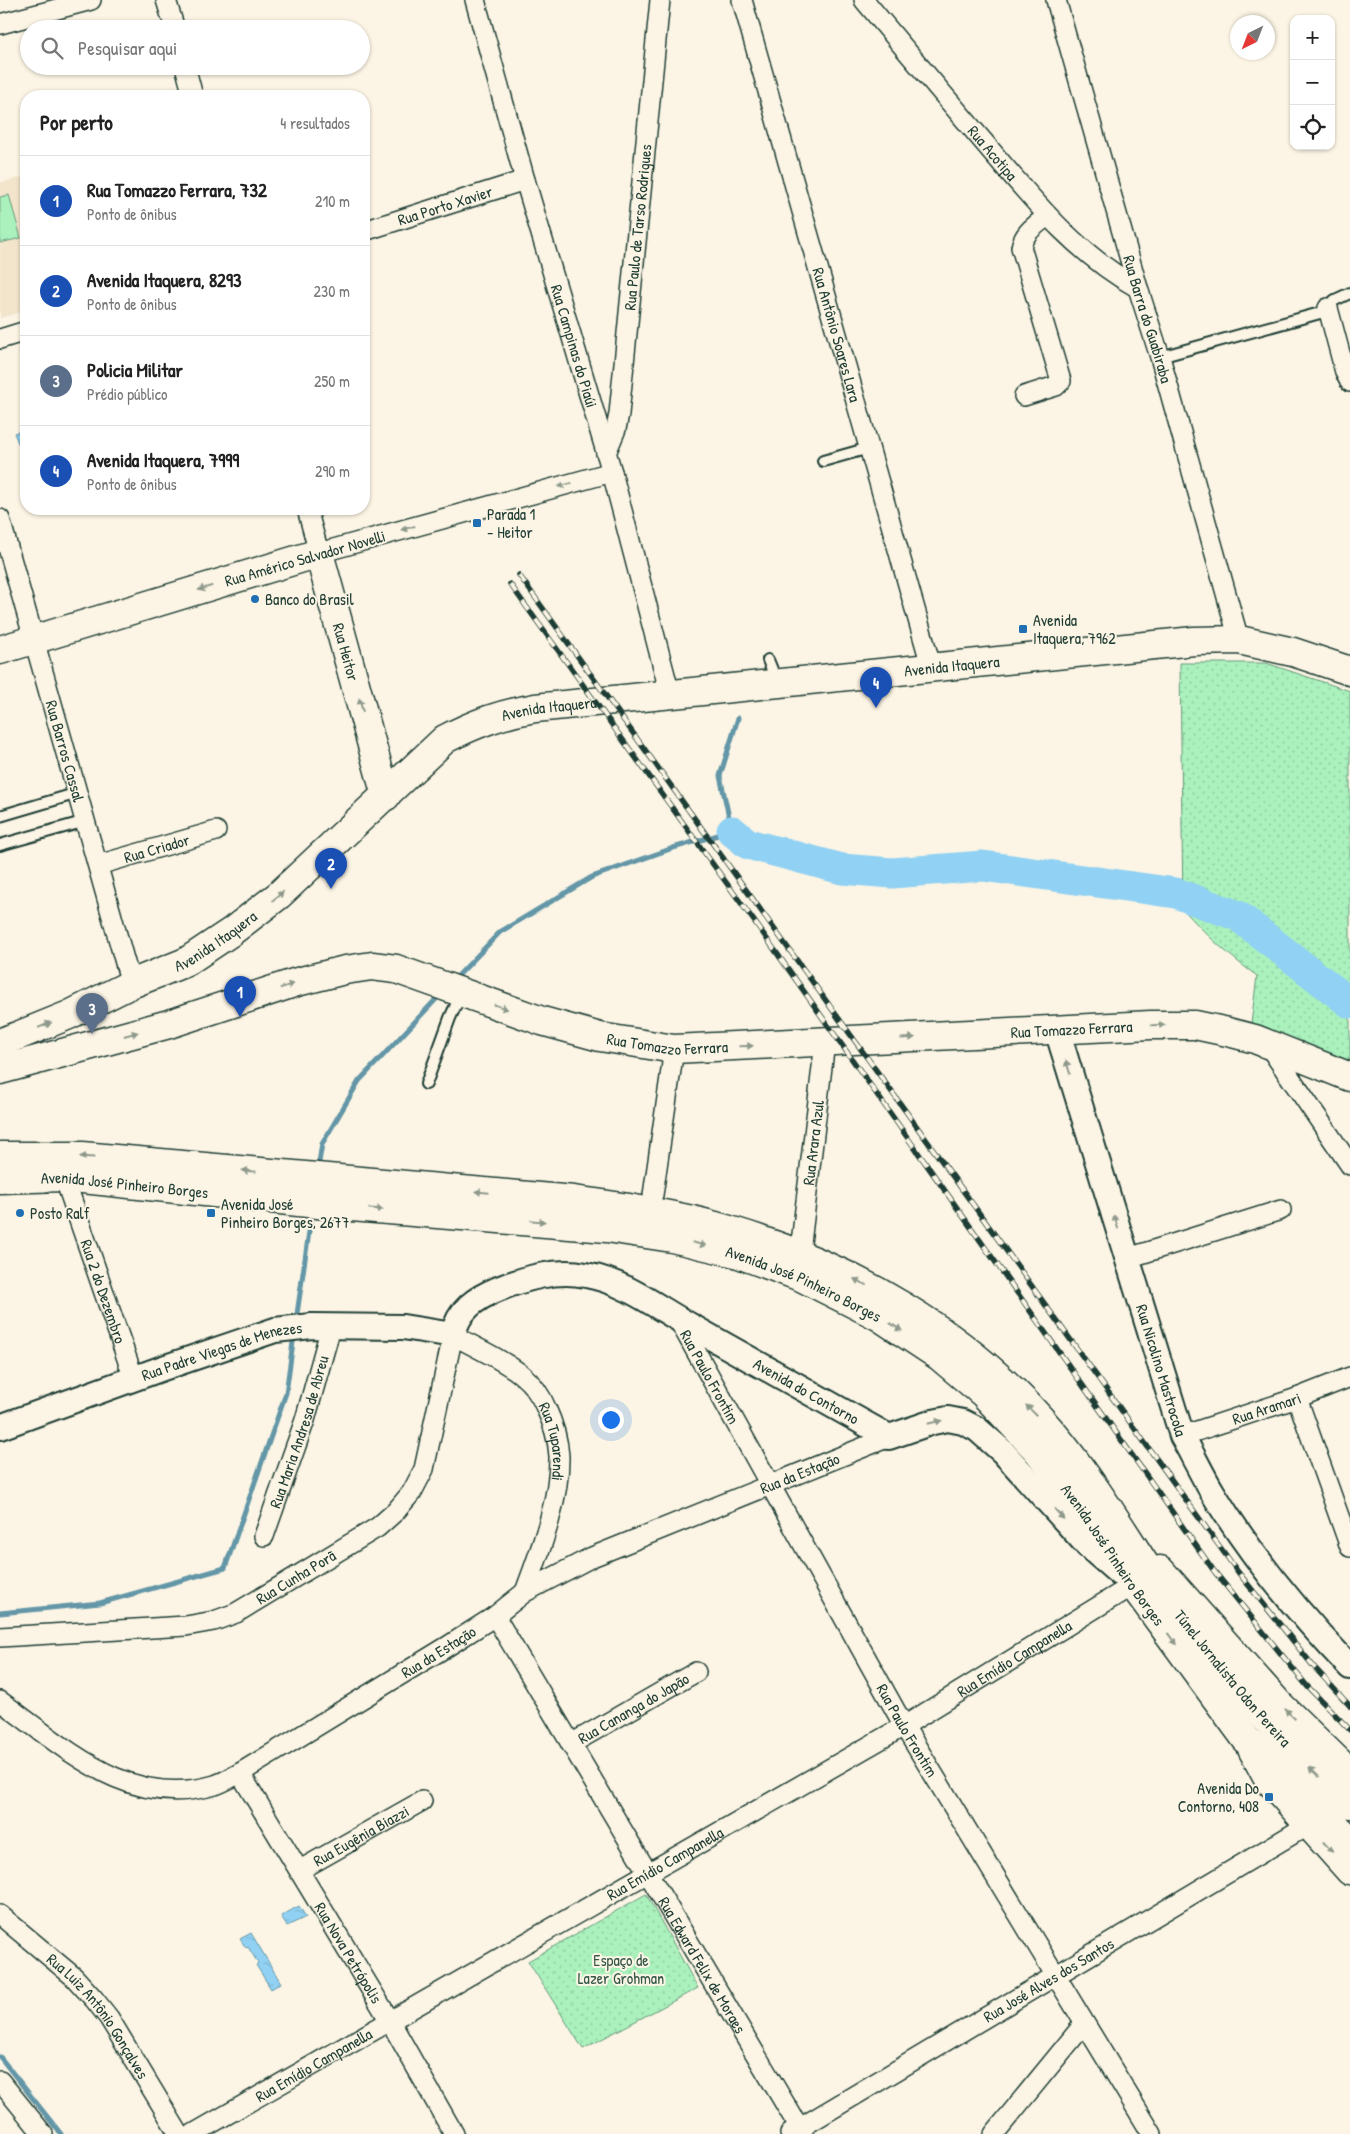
<!DOCTYPE html>
<html lang="pt">
<meta charset="utf-8">
<style>
:root{--surface:#fff;--page:#f6f6f6;--text:#222;--muted:#767676;--line:#e0e0e0;--accent:#1f6fb2}
body{margin:0;font-family:"Patrick Hand",sans-serif;background:var(--page);color:var(--text)}
.controls{position:absolute;right:15px;top:15px;display:grid;overflow:hidden;border-radius:10px;box-shadow:0 1px 4px #0004}
.controls button{width:45px;height:45px;display:grid;place-items:center;padding:0;border:0;border-bottom:1px solid var(--line);background:var(--surface);color:var(--text);font:25px sans-serif}
.compass{position:absolute;left:1230px;top:15px;width:45px;height:45px;border-radius:50%;background:var(--surface);box-shadow:0 1px 4px #0004;rotate:222deg}
.you{position:absolute;left:610px;top:1419px;width:18px;height:18px;margin:-12px;border:4px solid #fff;border-radius:50%;background:#1a73e8;box-shadow:0 0 0 8px #1a73e833}
.badge{display:grid;place-items:center;width:32px;height:32px;border-radius:50%;background:var(--accent);color:#fff;font-size:16px;font-weight:700}
.pin{position:absolute;translate:-50% -41px;filter:drop-shadow(0 1px 2px #0008)}
.pin::after{content:'';position:absolute;top:26px;width:18px;height:15px;background:inherit;clip-path:polygon(0 0,100% 0,50% 100%)}
.list{margin:0;padding:0;list-style:none}
h2{display:flex;justify-content:space-between;align-items:center;height:65px;margin:0;padding:0 20px;font-size:21px}
h2 small{font-size:16px;font-weight:400;color:var(--muted)}
.list li{display:grid;grid-template-columns:32px 1fr auto;gap:15px;align-items:center;box-sizing:border-box;height:90px;padding:0 20px;border-top:1px solid var(--line)}
.list b{display:block;font-size:19px;white-space:nowrap}
.list p{margin:0;font-size:16px;white-space:nowrap;color:var(--muted)}
.list em{font-size:16px;font-style:normal;color:var(--muted)}
.icon{flex:none;width:28px;height:28px;fill:none;stroke:currentColor;stroke-width:2;stroke-linecap:round;stroke-linejoin:round}
.map{position:relative;flex:none;width:1350px;height:2134px;overflow:hidden}
.search{position:absolute;background:var(--surface);box-shadow:0 1px 4px #0004;left:20px;top:20px;width:350px;height:55px;display:flex;align-items:center;gap:12px;box-sizing:border-box;padding:0 18px;border-radius:28px;color:var(--muted);font-size:19px}
.panel{position:absolute;background:var(--surface);box-shadow:0 1px 4px #0004;left:20px;top:90px;width:350px;height:425px;border-radius:20px}
.map>svg:first-child{display:block}
.built{fill:#f3e4cc}
.park{fill:url(#park-dots);stroke:#649778}
.pitch{fill:#aaf1bd;stroke:#649778}
.water{fill:url(#water-ripples);stroke:#6396a7}
.lines{fill:none;stroke-linecap:round;stroke-linejoin:round}
.stream{stroke:#6396a7;stroke-width:5}
.river{stroke:#91d1f3;stroke-width:31}
.service-casing{stroke:#1f3d34;stroke-width:14}
.minor-casing{stroke:#1f3d34;stroke-width:22}
.tertiary-casing{stroke:#1f3d34;stroke-width:28}
.primary-casing{stroke:#1f3d34;stroke-width:31}
.trunk-casing{stroke:#1f3d34;stroke-width:31}
.service{stroke:#fcf5e5;stroke-width:10}
.minor{stroke:#fcf5e5;stroke-width:19}
.tertiary{stroke:#fcf5e5;stroke-width:24}
.primary{stroke:#fcf5e5;stroke-width:28}
.trunk{stroke:#fcf5e5;stroke-width:28}
.rail-casing{stroke:#1f3d34;stroke-width:5.5}
.rail{stroke:#fcf5e5;stroke-width:4;stroke-dasharray:11;stroke-linecap:butt}
.oneway{fill:#8e998c}
.poi-dot{fill:#1f6fb2;stroke:#fcf5e5;stroke-width:2}
.labels{text-anchor:middle;dominant-baseline:central;stroke-width:4;stroke-linejoin:round;paint-order:stroke}
.street-label{font-size:16px;fill:#1f3d34;stroke:#fcf5e5}
.poi-label{font-size:16px;fill:#1f3d34;stroke:#fcf5e5;text-anchor:start}
.park-label{font-size:16px;fill:#345849;stroke:#fcf5e5}
</style>
<div class="map">
<svg width="1350" height="2134" viewBox="0 0 1350 2134">
<defs>
<pattern id="park-dots" width="8" height="8" patternUnits="userSpaceOnUse" patternTransform="scale(1.25)"><rect width="8" height="8" fill="#aaf1bd"/><path d="M2 2h.1M6 6h.1" fill="none" stroke="#92d0a3" stroke-width="1.8" stroke-linecap="round"/></pattern>
<pattern id="water-ripples" width="26" height="14" patternUnits="userSpaceOnUse" patternTransform="scale(1.25)"><rect width="26" height="14" fill="#91d1f3"/><path d="M2 4q2-2 4 0t4 0M15 11q2-2 4 0t4 0" fill="none" stroke="#7db4d1"/></pattern>
</defs>
<rect width="100%" height="100%" fill="#fcf5e5"/>
<filter id="ink" filterUnits="userSpaceOnUse"><feTurbulence type="fractalNoise" baseFrequency=".02" numOctaves="2"/><feDisplacementMap in="SourceGraphic" scale="10" xChannelSelector="R" yChannelSelector="G"/><feConvolveMatrix kernelMatrix="1 2 1 2 8 2 1 2 1" color-interpolation-filters="sRGB"/></filter>
<g filter="url(#ink)">
<path class="built" d="M26,176v135l-26,7v-135z"/>
<path class="park" d="M1180,663h86l84,28v387l-101,-38 8,-64c-28,-20 -51,-41 -74,-67z
M646,1894l52,94 -115,61 -55,-88z"/>
<path class="pitch" d="M9,195l12,43 -21,5v-46z"/>
<path class="water" d="M26,430v14l-7,1 -5,-12z
M299,1906l7,11 -19,9 -6,-10z
M251,1933l30,50 -10,6 -15,-24 2,-2 -10,-16 -2,1 -6,-9z"/>
<g class="lines">
<path class="stream" d="M453,981l47,-49 92,-55 81,-29 59,-17 -12,-55 18,-58
M318,1168l4,-24 37,-63 82,-87
M296,1321l16,-110
M0,1613l100,-10 125,-35 61,-175 8,-58
M0,2057l61,77"/>
<path class="river" d="M732,831l16,13 94,25 50,4 91,-7 193,27 62,23 112,87"/>
<defs>
<path id="service" d="M1160,357l160,-44 15,-13 15,-7
M823,461l46,-13
M768,660l9,22
M0,816l78,-23
M0,845l86,-24
M426,1084l24,-66 11,-24"/>
<g id="minor">
<path d="M166,0l9,29"/>
<path id="s1" d="M475,0l50,180 87,292 58,222"/>
<path id="s2" d="M742,0l190,669"/>
<path id="s3" d="M864,0c39,47 78,93 118,140 47,55 91,112 156,148"/>
<path id="s4" d="M1056,0l82,288 22,69 79,283"/>
<path d="M0,24l91,-24"/>
<path d="M185,66l8,30"/>
<path id="s5" d="M364,231l161,-51"/>
<path d="M1328,308l17,64 5,10"/>
<path d="M0,339l26,-8"/>
<path d="M1024,396l32,-10 5,-5 -40,-134c3,-15 14,-21 26,-31"/>
<path id="s6" d="M606,453l10,-24 3,-15 41,-414"/>
<path d="M307,509l12,44 293,-81"/>
<path id="s7" d="M0,519l131,465"/>
<path id="s8" d="M98,865l118,-34"/>
<path d="M1268,1045l82,120"/>
<path id="s9" d="M64,1177l70,202"/>
<path d="M653,1195l21,-146"/>
<path id="s10" d="M801,1243l24,-201"/>
<path d="M1128,1258l153,-48"/>
<path id="s11" d="M678,1319l226,407 248,408"/>
<path d="M1297,1398l53,149"/>
<path id="s12" d="M1182,1436l115,-38 53,-21"/>
<path id="s13" d="M264,1536l41,-116 26,-93"/>
<path id="s14" d="M495,1616l308,518"/>
<path id="s15" d="M0,1637l186,-11 28,-5 22,-8 142,-86 18,-16 16,-19 12,-23 29,-134c23,13 48,23 69,40 11,9 19,21 24,33 7,15 12,32 13,48 1,44 -19,95 -34,136"/>
<path id="s16" d="M0,1701c66,47 128,109 215,84 9,-3 17,-8 25,-12l208,-127 47,-30 30,-24 67,-35 297,-120"/>
<path id="s17" d="M571,1744l125,-72"/>
<path id="s18" d="M240,1773l150,248 64,113"/>
<path id="s19" d="M300,1870l122,-69"/>
<path id="s20" d="M0,1915l74,62 20,22 15,19 70,116"/>
<path d="M0,2081l43,53"/>
<path id="s21" d="M193,2134l711,-408 229,-141"/>
<path id="s22" d="M790,2134l518,-309"/>
<path d="M994,2134l90,-110"/>
</g>
<g id="tertiary">
<path id="s23" d="M1057,1030l125,406c11,19 20,39 31,57 38,63 86,121 137,174"/>
<path id="s24" d="M0,1427l163,-59 112,-38 37,-4 91,1 50,8c5,-25 23,-37 45,-46 28,-11 58,-20 88,-14 40,7 70,32 105,51 66,37 131,74 198,111l44,-15 15,-3 15,3 14,7 26,23 85,94 32,28"/>
</g>
<g id="primary">
<path id="s25" d="M0,650l319,-97 67,243"/>
<path id="s26" d="M0,1043l69,-28 62,-31 55,-22 45,-30 48,-37 166,-156c31,-16 56,-25 90,-31l659,-67 45,-1 54,12 57,19"/>
<path id="s27" d="M0,1070l169,-46 128,-42 48,-12 27,-4 24,3 146,52 58,16 74,12 477,-24h44l33,7 27,7 95,38"/>
<path d="M1160,1570l118,133 72,70"/>
<path d="M1252,1749l16,30 82,92"/>
</g>
<g id="trunk">
<path id="s28" d="M0,1156h82l492,44c51,7 102,14 152,29 123,36 243,104 326,203 39,46 70,98 103,148 16,24 35,47 53,69 44,57 88,107 142,155"/>
<path id="s29" d="M0,1179l64,-2 263,28 280,23 65,10 64,15 65,24 79,40 59,39 45,38 54,57 46,60 49,74 113,154 104,101"/>
</g>
</defs>
<use href="#service" class="service-casing"/>
<use href="#minor" class="minor-casing"/>
<use href="#tertiary" class="tertiary-casing"/>
<use href="#primary" class="primary-casing"/>
<use href="#trunk" class="trunk-casing"/>
<use href="#service" class="service"/>
<use href="#minor" class="minor"/>
<use href="#tertiary" class="tertiary"/>
<use href="#primary" class="primary"/>
<use href="#trunk" class="trunk"/>
<defs>
<path id="rail" d="M519,575l719,997 76,95 36,39
M510,584l252,348 452,639 93,115 43,44"/>
</defs>
<use href="#rail" class="rail-casing"/>
<use href="#rail" class="rail"/>
</g>
<defs><path id="oneway-solid" d="M-6-.8H1V-3.2L6.5 0L1 3.2V.8H-6Z" transform="scale(1.25)"/></defs>
<g class="oneway">
<use href="#oneway-solid" transform="translate(565 485) rotate(165)"/>
<use href="#oneway-solid" transform="translate(408 528) rotate(165)"/>
<use href="#oneway-solid" transform="translate(205 588) rotate(163)"/>
<use href="#oneway-solid" transform="translate(361 705) rotate(-105)"/>
<use href="#oneway-solid" transform="translate(278 896) rotate(-40)"/>
<use href="#oneway-solid" transform="translate(287 986) rotate(-18)"/>
<use href="#oneway-solid" transform="translate(501 1007) rotate(19)"/>
<use href="#oneway-solid" transform="translate(45 1025) rotate(-22)"/>
<use href="#oneway-solid" transform="translate(1158 1025) rotate(-1)"/>
<use href="#oneway-solid" transform="translate(131 1034) rotate(-15)"/>
<use href="#oneway-solid" transform="translate(908 1038) rotate(-3)"/>
<use href="#oneway-solid" transform="translate(746 1046) rotate(-2)"/>
<use href="#oneway-solid" transform="translate(1068 1067) rotate(-107)"/>
<use href="#oneway-solid" transform="translate(87 1157) rotate(-176)"/>
<use href="#oneway-solid" transform="translate(249 1171) rotate(-175)"/>
<use href="#oneway-solid" transform="translate(482 1192) rotate(-175)"/>
<use href="#oneway-solid" transform="translate(376 1209) rotate(4)"/>
<use href="#oneway-solid" transform="translate(538 1221) rotate(6)"/>
<use href="#oneway-solid" transform="translate(1116 1222) rotate(-107)"/>
<use href="#oneway-solid" transform="translate(699 1244) rotate(13)"/>
<use href="#oneway-solid" transform="translate(860 1282) rotate(-153)"/>
<use href="#oneway-solid" transform="translate(896 1327) rotate(33)"/>
<use href="#oneway-solid" transform="translate(1031 1410) rotate(-135)"/>
<use href="#oneway-solid" transform="translate(935 1422) rotate(-13)"/>
<use href="#oneway-solid" transform="translate(1059 1514) rotate(48)"/>
<use href="#oneway-solid" transform="translate(1172 1639) rotate(54)"/>
<use href="#oneway-solid" transform="translate(1290 1714) rotate(-135)"/>
<use href="#oneway-solid" transform="translate(1314 1772) rotate(-137)"/>
<use href="#oneway-solid" transform="translate(1328 1847) rotate(47)"/>
</g>
</g>
<g class="poi-dot">
<rect x="472" y="518" width="10" height="10" rx="2.5"/>
<circle cx="255" cy="599" r="5"/>
<rect x="1018" y="624" width="10" height="10" rx="2.5"/>
<circle cx="20" cy="1213" r="5"/>
<rect x="206" y="1208" width="10" height="10" rx="2.5"/>
<rect x="1264" y="1792" width="10" height="10" rx="2.5"/>
</g>
<g class="labels">
<g class="street-label">
<text stroke="none"><textPath href="#s3" startOffset="200">Rua Acotipa</textPath></text>
<text stroke="none"><textPath href="#s5" startOffset="85">Rua Porto Xavier</textPath></text>
<text stroke="none"><textPath href="#s6" startOffset="229">Rua Paulo de Tarso Rodrigues</textPath></text>
<text stroke="none"><textPath href="#s4" startOffset="332">Rua Barra do Guabiraba</textPath></text>
<text stroke="none"><textPath href="#s2" startOffset="348">Rua Antônio Soares Lara</textPath></text>
<text stroke="none"><textPath href="#s1" startOffset="360">Rua Campinas do Piaúi</textPath></text>
<text transform="translate(305 558) rotate(-16)">Rua Américo Salvador Novelli</text>
<text stroke="none"><textPath href="#s25" startOffset="436">Rua Heitor</textPath></text>
<text stroke="none"><textPath href="#s26" startOffset="1060">Avenida Itaquera</textPath></text>
<text stroke="none"><textPath href="#s26" startOffset="655">Avenida Itaquera</textPath></text>
<text stroke="none"><textPath href="#s7" startOffset="241">Rua Barros Cassal</textPath></text>
<text stroke="none"><textPath href="#s8" startOffset="61">Rua Criador</textPath></text>
<text stroke="none"><textPath href="#s26" startOffset="239">Avenida Itaquera</textPath></text>
<text stroke="none"><textPath href="#s27" startOffset="1099">Rua Tomazzo Ferrara</textPath></text>
<text stroke="none"><textPath href="#s27" startOffset="694">Rua Tomazzo Ferrara</textPath></text>
<text stroke="none"><textPath href="#s10" startOffset="101">Rua Arara Azul</textPath></text>
<text stroke="none"><textPath href="#s29" startOffset="125">Avenida José Pinheiro Borges</textPath></text>
<text stroke="none"><textPath href="#s29" startOffset="815">Avenida José Pinheiro Borges</textPath></text>
<text stroke="none"><textPath href="#s9" startOffset="121">Rua 2 do Dezembro</textPath></text>
<text stroke="none"><textPath href="#s24" startOffset="235">Rua Padre Viegas de Menezes</textPath></text>
<text stroke="none"><textPath href="#s23" startOffset="356">Rua Nicolino Mastrocola</textPath></text>
<text stroke="none"><textPath href="#s11" startOffset="66">Rua Paulo Frontim</textPath></text>
<text stroke="none"><textPath href="#s24" startOffset="878">Avenida do Contorno</textPath></text>
<text stroke="none"><textPath href="#s12" startOffset="89">Rua Aramari</textPath></text>
<text stroke="none"><textPath href="#s13" startOffset="110">Rua Maria Andresa de Abreu</textPath></text>
<text stroke="none"><textPath href="#s15" startOffset="772">Rua Tuparendi</textPath></text>
<text stroke="none"><textPath href="#s16" startOffset="906">Rua da Estação</textPath></text>
<text stroke="none"><textPath href="#s29" startOffset="1235">Avenida José Pinheiro Borges</textPath></text>
<text stroke="none"><textPath href="#s15" startOffset="308">Rua Cunha Porã</textPath></text>
<text stroke="none"><textPath href="#s16" startOffset="501">Rua da Estação</textPath></text>
<text stroke="none"><textPath href="#s21" startOffset="949">Rua Emídio Campanella</textPath></text>
<text stroke="none"><textPath href="#s28" startOffset="1426">Túnel Jornalista Odon Pereira</textPath></text>
<text stroke="none"><textPath href="#s17" startOffset="72">Rua Cananga do Japão</textPath></text>
<text stroke="none"><textPath href="#s11" startOffset="471">Rua Paulo Frontim</textPath></text>
<text stroke="none"><textPath href="#s19" startOffset="70">Rua Eugênia Biazzi</textPath></text>
<text stroke="none"><textPath href="#s21" startOffset="544">Rua Emídio Campanella</textPath></text>
<text stroke="none"><textPath href="#s18" startOffset="210">Rua Nova Petrópolis</textPath></text>
<text stroke="none"><textPath href="#s14" startOffset="406">Rua Edward Felix de Moraes</textPath></text>
<text stroke="none"><textPath href="#s22" startOffset="301">Rua José Alves dos Santos</textPath></text>
<text stroke="none"><textPath href="#s20" startOffset="142">Rua Luiz Antônio Gonçalves</textPath></text>
<text stroke="none"><textPath href="#s21" startOffset="139">Rua Emídio Campanella</textPath></text>
</g>
<g class="poi-label">
<text x="487" y="514">Parada 1<tspan x="487" dy="18">- Heitor</tspan></text>
<text x="265" y="599">Banco do Brasil</text>
<text x="1033" y="620">Avenida<tspan x="1033" dy="18">Itaquera, 7962</tspan></text>
<text x="221" y="1204">Avenida José<tspan x="221" dy="18">Pinheiro Borges, 2677</tspan></text>
<text x="30" y="1213">Posto Ralf</text>
<text x="1259" y="1788" text-anchor="end">Avenida Do<tspan x="1259" dy="18">Contorno, 408</tspan></text>
</g>
<g class="park-label">
<text x="621" y="1960">Espaço de<tspan x="621" dy="18">Lazer Grohman</tspan></text>
</g>
</g>
</svg>
<div class="controls">
<button>+</button>
<button>−</button>
<button><svg class="icon" aria-label="locate" viewBox="0 0 24 24"><circle cx="12" cy="12" r="6"/><path d="M12 2v4M12 18v4M2 12h4M18 12h4"/></svg></button>
</div>
<svg class="compass" viewBox="-18 -18 36 36"><path d="M0-13l5 13h-10z" fill="#e53935"/><path d="M0 13l5-13h-10z" fill="#767676"/></svg>
<div class="you"></div>
<div class="pin badge" style="left:240px;top:1017px;background:#1a4fb4">1</div>
<div class="pin badge" style="left:331px;top:889px;background:#1a4fb4">2</div>
<div class="pin badge" style="left:92px;top:1034px;background:#5c6f8a">3</div>
<div class="pin badge" style="left:876px;top:708px;background:#1a4fb4">4</div>
<div class="search"><svg class="icon" aria-label="search" viewBox="0 0 24 24"><circle cx="10" cy="10" r="6"/><path d="M15 15l6 6"/></svg>Pesquisar aqui</div>
<section class="panel">
<h2>Por perto<small>4 resultados</small></h2>
<ul class="list">
<li><span class="badge" style="background:#1a4fb4">1</span><div><b>Rua Tomazzo Ferrara, 732</b><p>Ponto de ônibus</p></div><em>210 m</em></li>
<li><span class="badge" style="background:#1a4fb4">2</span><div><b>Avenida Itaquera, 8293</b><p>Ponto de ônibus</p></div><em>230 m</em></li>
<li><span class="badge" style="background:#5c6f8a">3</span><div><b>Policia Militar</b><p>Prédio público</p></div><em>250 m</em></li>
<li><span class="badge" style="background:#1a4fb4">4</span><div><b>Avenida Itaquera, 7999</b><p>Ponto de ônibus</p></div><em>290 m</em></li>
</ul>
</section>
</div>
